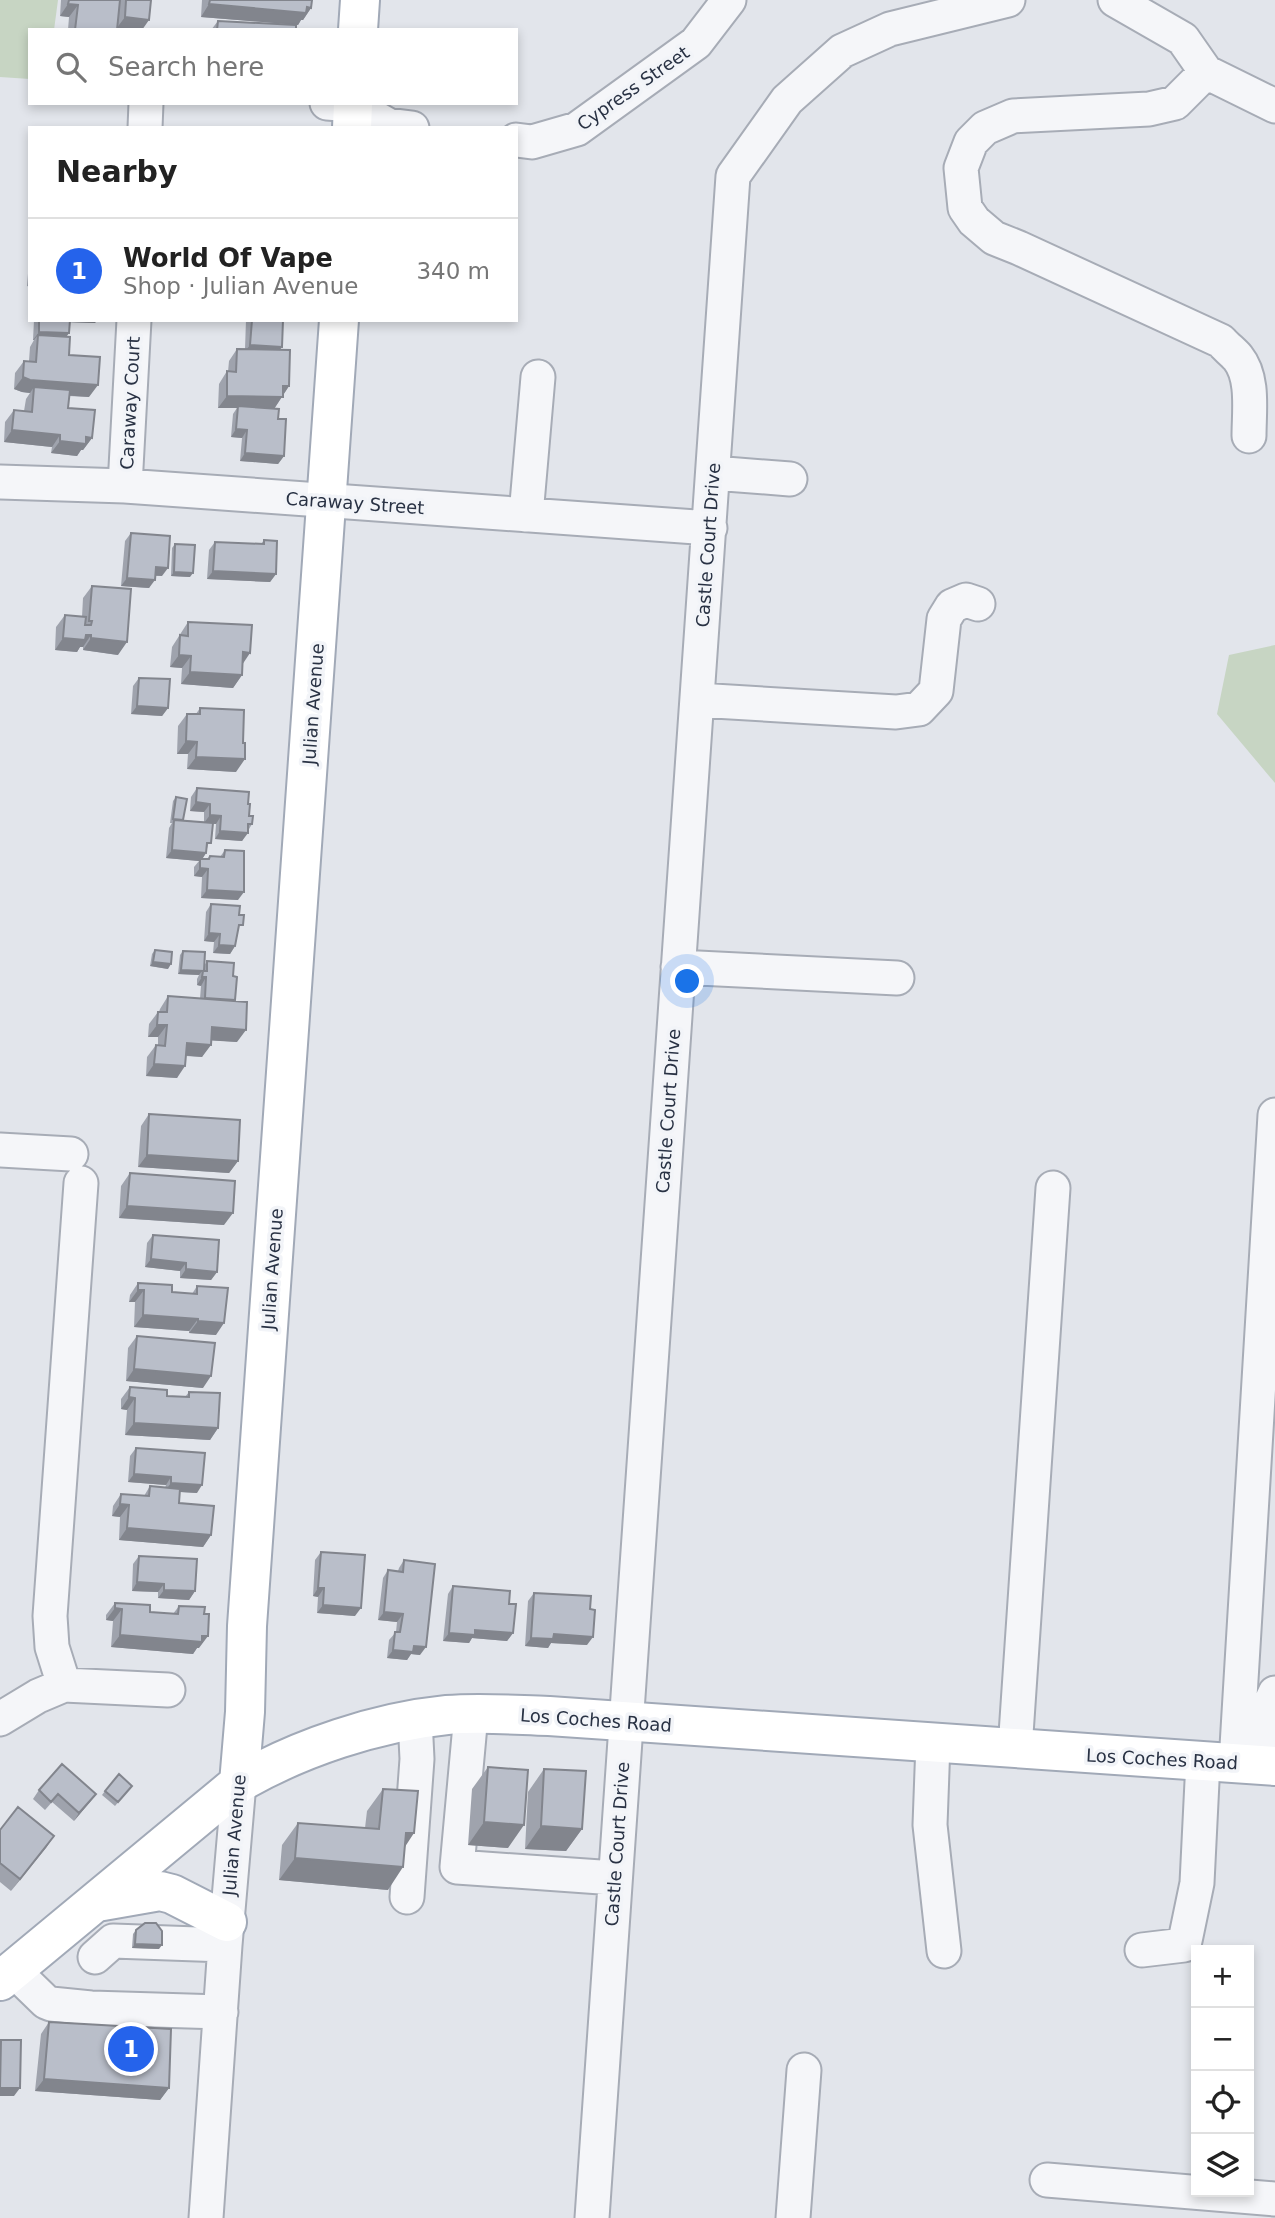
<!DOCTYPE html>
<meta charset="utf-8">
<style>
:root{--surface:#fff;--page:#f2f2f2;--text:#222;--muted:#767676;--line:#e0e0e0;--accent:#2563eb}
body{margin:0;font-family:"DejaVu Sans",sans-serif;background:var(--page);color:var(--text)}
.controls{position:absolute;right:21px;bottom:21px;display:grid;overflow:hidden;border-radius:0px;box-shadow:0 4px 10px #0003}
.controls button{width:63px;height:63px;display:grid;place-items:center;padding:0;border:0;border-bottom:2px solid var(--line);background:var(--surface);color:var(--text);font:35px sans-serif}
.you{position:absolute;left:688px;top:982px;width:24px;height:24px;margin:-18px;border:5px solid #fff;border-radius:50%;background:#1a73e8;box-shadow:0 0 0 10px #1a73e833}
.badge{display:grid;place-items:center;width:46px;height:46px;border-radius:50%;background:var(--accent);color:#fff;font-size:23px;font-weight:700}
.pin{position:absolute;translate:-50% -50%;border:4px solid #fff;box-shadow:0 2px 7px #0006}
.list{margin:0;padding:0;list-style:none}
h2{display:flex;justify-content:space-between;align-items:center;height:91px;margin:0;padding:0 28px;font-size:30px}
h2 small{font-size:23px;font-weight:400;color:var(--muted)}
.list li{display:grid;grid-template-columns:46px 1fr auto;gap:21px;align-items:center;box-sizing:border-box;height:105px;padding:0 28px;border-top:2px solid var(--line)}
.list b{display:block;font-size:26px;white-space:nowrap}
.list p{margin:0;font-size:23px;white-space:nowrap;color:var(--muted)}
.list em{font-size:23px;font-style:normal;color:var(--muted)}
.icon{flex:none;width:38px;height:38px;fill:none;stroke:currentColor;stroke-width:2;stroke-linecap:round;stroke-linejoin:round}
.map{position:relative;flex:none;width:1275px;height:2218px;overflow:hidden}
.search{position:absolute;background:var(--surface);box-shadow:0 4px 10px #0003;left:28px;top:28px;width:490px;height:77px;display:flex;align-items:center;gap:18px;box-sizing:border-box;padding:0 24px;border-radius:0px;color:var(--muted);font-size:26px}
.panel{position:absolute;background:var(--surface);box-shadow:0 4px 10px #0003;left:28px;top:126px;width:490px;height:196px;border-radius:0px}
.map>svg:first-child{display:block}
.green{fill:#c7d5c3}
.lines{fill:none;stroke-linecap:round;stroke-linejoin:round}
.minor-casing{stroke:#a7acb6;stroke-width:37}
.major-casing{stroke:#a1a9b7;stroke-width:42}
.minor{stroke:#f5f6f9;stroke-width:33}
.major{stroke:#fff;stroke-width:38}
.wall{fill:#9fa3ad}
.shaded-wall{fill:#82858d}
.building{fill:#b9bec9;stroke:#82858d;stroke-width:2}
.labels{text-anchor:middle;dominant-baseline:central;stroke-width:7;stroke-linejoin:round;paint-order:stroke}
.street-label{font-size:18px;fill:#293244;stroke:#f2f4f8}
</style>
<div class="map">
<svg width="1275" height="2218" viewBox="0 0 1275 2218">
<rect width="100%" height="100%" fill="#e2e5eb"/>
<path class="green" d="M0,0h58l-4,30h-24v49l-30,-2z
M1275,645v138l-58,-69 12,-59z"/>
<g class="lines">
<defs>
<path id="minor" d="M1115,0l68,39 23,33 69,34
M1206,72l-31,31 -26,6 -136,7 -28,12 -14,14 -10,26 4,40 9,13 20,17 25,10 202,93c5,6 12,11 17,17 16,20 11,53 11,78
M327,103l26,2 35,20 24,3
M145,128l1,-25
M516,140l16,2 45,-13 119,-86 33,-43
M713,473l77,6
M0,482l125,4 585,42
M125,486l9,-166
M526,515l12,-138
M697,700l199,12 23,-3 17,-18 8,-72 8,-13 14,-6 12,4
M678,967l219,11
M0,1150l71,4
M64,1685l-12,-38 -2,-31 31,-433
M471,1714l-14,153 158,11
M0,1719l38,-23 26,-11 104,5
M933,1743l-3,82 14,126
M1015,1749l38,-561
M1236,1763l39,-648
M1260,1765c2,-26 3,-49 15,-72
M407,1897l10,-138 -2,-40
M1142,1950l42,-5 2,-9 11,-53 6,-122
M95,1957l18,-16 112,4
M13,1970l33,32 5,2 40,4 130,4
M1047,2180l228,19
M206,2218l19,-273 14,-162
M592,2218l141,-2042 54,-76 55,-49 48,-22 118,-29
M793,2218l11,-148"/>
<path id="major" d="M358,30l2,-30
M352,128l1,-25
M239,1783l6,-71 2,-86 92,-1306
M97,1902l63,-11 12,3 55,28
M0,1981l239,-198c60,-35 138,-61 208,-68 34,-3 68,0 102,1l726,50"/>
</defs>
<use href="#minor" class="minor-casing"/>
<use href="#major" class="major-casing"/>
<use href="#minor" class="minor"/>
<use href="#major" class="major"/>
</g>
<path class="wall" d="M61,0h90l-9,30h-74l1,-13 -9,-1z
M202,0h110l-1,8 -8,12h-2l-3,5 -97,-8z
M218,21l78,9h-85z
M30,249v38l-3,-1z
M34,320h63l-2,3 -26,-1v11l-3,4 3,18 20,42 -20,-1 -1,12 24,30 -9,12h-2l-4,6 -26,-3 1,-6 -48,-5 1,-20 9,-12 10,1 2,-12 4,-6 -8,-1 -8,-3 1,-16 9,-12h5l1,-14 4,-7h-1z
M246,320h37l-1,27 -2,2 9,37 -15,23 4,10 6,37 -6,8 -38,-3 2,-23 -11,-1 2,-23 4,-6h-19l1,-24 8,-13 1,1 1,-11 8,-12h8z
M131,533l31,43h-7l-6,12 -28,-2 4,-45z
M264,540l12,34 -6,8 -63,-3 2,-29 6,-8 46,2z
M175,544l15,33 -19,-1 1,-28z
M92,586l26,69 -35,-5v-3h-3l-3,5 -22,-2 1,-23 9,-12 17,2 1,-19z
M188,622l55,41 -1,12 -9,13 -52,-4 1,-16 -12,-1 2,-20z
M139,678l29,30 -6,8 -31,-2 2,-28z
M200,708l36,64 -49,-3 1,-15h-11l1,-28 9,-12h9z
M197,788l51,16 1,12 3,8 -10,17 -27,-2 1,-15h-3l-7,29 -4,6h5l3,-3 10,1 5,-7 13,50 -37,-2 1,-21 -8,-1v-9l5,-6 -33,-3 3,-30 3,-5h-2l3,-22 3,-4 7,23 21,2v-10l-14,-1 1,-14z
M211,904l27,29 -3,13 -5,8 -17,-1 1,-11 -10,-1 2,-29z
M155,950l13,19 -18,-3 2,-12z
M183,951l21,15 3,-5 26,15 2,24 2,42 -26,-2 -9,17 -16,-1 -9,22 -31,-2 1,-19 9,-12h2v-8h-10l1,-13 9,-12h1l1,-3 8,-13 32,3 1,-13 -4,-1v-6l2,-4 -21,-1 2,-19z
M149,1114l89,47 -9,12 -91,-6 3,-41z
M130,1173l94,52 -105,-7 2,-32z
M153,1235l64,37 -6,8 -31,-2v-7l-35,-4 2,-24z
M138,1283l34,9 20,2 5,-8 19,49 -27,-2v-2l-55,-4 1,-25h-6l1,-7z
M137,1336l66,52 -77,-7 2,-33z
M130,1387l37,9 18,1 4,-5 29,36 -8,12 -85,-5 2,-25 -6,-1v-10z
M136,1448l61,45 -17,-1 -1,11 32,32 -8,12 -84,-7 1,-23 -8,-1 1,-10 8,-12 23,2 6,-10 15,2 1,-3 -38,-3 2,-26z
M321,1552l34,64 -38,-3 1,-16 -5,-1 2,-36z
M139,1556l56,35 -6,9 -31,-2v-6l-26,-1 1,-27z
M404,1560l16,95 -9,-1 -4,6 -20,-2 2,-18 7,-8 1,-10 -19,-2 5,-42 5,-8 10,1 1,-3z
M453,1586l56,18 4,29 -6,8 -35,-3 -3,5 -26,-2 5,-47z
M534,1593l53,52 -36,-2 -3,5 -23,-2 3,-45z
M115,1603l35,9 23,2 6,-8 20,42h-2l-4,6 -82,-7 2,-26 -7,-1v-5z
M488,1767l20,81 -40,-3 4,-56z
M544,1769l38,60 -16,22 -41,-2 3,-57z
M132,1786l-17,20 -13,-11 3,-4z
M383,1789l5,101 -109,-10 3,-35 16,-22 67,5 2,-17z
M39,1790l57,4 -22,27 -22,-19 -7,8 -12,-11z
M0,1830l54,6 -43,55 -11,-9z
M136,1930l23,19 -27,-1 1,-14z
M49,2022l120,66 -9,12 -125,-9 6,-57z"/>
<path class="shaded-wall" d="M68,4l10,1 -9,12 -9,-1z
M209,4l98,3 4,1 -8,12h-2l-3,5 -97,-8z
M125,17l24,3 -7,10 -26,-1z
M65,320h32l-2,3 -31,-1z
M39,332l30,1 -6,8 -25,-6 -4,5h-1z
M250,345l32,2 -6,8 -32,-2z
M23,377l75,8 -9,12 -56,-4 1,-6 -4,6 -8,-1 -8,-3z
M283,386h6l-15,23 -36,-3 -1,2h-19l9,-12z
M236,429l11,1 -5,8 -11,-1z
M12,430l48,5 -8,12 -48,-5z
M86,437l6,1 -9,12h-2l-4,6 -26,-3 9,-12z
M245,453l39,3 -6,8 -38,-3z
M156,567l12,1 -6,8 -12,-1z
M213,571l63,3 -6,8 -63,-3z
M174,572l19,1 -3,4 -19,-1z
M127,578l28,2 -6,8 -28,-2z
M86,635h5l-8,12h-3l-3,5 -22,-2 8,-12z
M91,638l36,4 -9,13 -35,-5z
M243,652l7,1 -8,12z
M179,655l12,1 -9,12 -12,-1z
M190,672l52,3 -9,13 -52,-4z
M137,706l31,2 -6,8 -31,-2z
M186,741l11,1 -9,12h-11z
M196,757l49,2 -9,13 -49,-3z
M196,802l14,2 -6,8 -14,-1z
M210,815l11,1 -5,8 -12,-1z
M220,831l28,2 -6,8 -27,-2z
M172,850l34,3 -5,8 -1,-2 -1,2 -33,-3z
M200,868l8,1 -6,8 -8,-1z
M207,890l37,2 -6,8 -37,-2z
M209,933l11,1 -6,8 -10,-1z
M219,945l16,1 -5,8 -17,-1z
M153,962l18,2 -3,5 -18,-3z
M181,970l21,1 -3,4 -21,-1z
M202,977h4l-5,9 -4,-1z
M157,1025h10l-9,12h-10z
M212,1027l34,3 -9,12 -34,-2z
M187,1043l24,2 -9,12 -23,-2z
M154,1064l31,2 -8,12 -31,-2z
M147,1155l91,6 -9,12 -91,-6z
M127,1206l106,7 -9,12 -105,-7z
M151,1259l35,4 -6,8 -35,-4z
M186,1269l31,3 -6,8 -31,-2z
M138,1290h6l-9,12h-6z
M143,1315l55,4 -9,12 -55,-4z
M198,1321l26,2 -8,12 -27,-2z
M134,1369l77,7 -8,12 -77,-7z
M129,1397l6,1 -8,12 -6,-1z
M134,1423l84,5 -8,12 -85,-5z
M134,1474l37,3 -5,8 -38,-3z
M171,1483l31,2 -5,8 -32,-2z
M120,1504l9,1 -9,12 -8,-1z
M127,1528l84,7 -8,12 -84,-7z
M137,1582l27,2 -6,8 -26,-1z
M318,1588h6l-6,9 -5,-1z
M164,1590l31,1 -6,9 -31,-2z
M323,1605l38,3 -6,8 -38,-3z
M115,1608l7,1 -9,12 -7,-1z
M384,1612l19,2 -6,8 -19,-2z
M475,1630l38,3 -6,8 -35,-3 -3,5 -26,-2 6,-8z
M554,1634l39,3 -6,8 -36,-2 -3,5 -23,-2 6,-8z
M120,1635l82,1h6l-9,12h-2l-4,6 -82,-7z
M414,1646l12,1 -6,8 -9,-1 -4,6 -20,-2 6,-8z
M96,1794l-6,8 -16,19 5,-8z
M484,1822l40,3 -16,23 -40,-3z
M541,1826l41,3 -16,22 -41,-2z
M406,1833h8l-15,23z
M54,1836l-8,12 -35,43 9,-12z
M295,1858l108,9 -15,23 -109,-10z
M135,1944l27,1 -3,4 -27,-1z
M44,2079l125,9 -9,12 -125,-9z
M0,2088h20l-6,8h-14z"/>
<path class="building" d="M69,0h51l-3,30h-42l3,-25 -10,-1z
M126,0h25l-2,20 -24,-3z
M210,0h102l-1,8 -4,-1 -1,6 -97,-9z
M218,21l78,4v5h-79z
M39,320h31l-1,13 -30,-1z
M252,320h31l-1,27 -32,-2z
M38,335l32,2 -1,18 31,2 -2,28 -68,-5 -7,-3 1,-16 12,1z
M237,349l53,1 -1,36h-6v11l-56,-1v-25l9,1z
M34,387l36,3 -2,18 27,2 -3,28 -6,-1v7l-26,-3v-6l-48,-5 2,-20 18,2z
M238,406l41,3 -1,10h8l-2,37 -39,-3 2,-23 -11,-1z
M131,533l39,3 -2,32 -12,-1 -1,13 -28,-2z
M264,540l13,1 -1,33 -63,-3 2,-29 49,2z
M175,544l20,1 -2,28 -19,-1z
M92,586l39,3 -4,53 -36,-4v-3h-5l-1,5 -22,-2 2,-23 21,2 -1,8h6l1,-4h-3z
M188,622l64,3 -2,28 -7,-1 -1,23 -52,-3 1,-16 -12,-1 1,-20 8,1z
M139,678l31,1 -2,29 -31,-2z
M200,708l44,2 -1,33h2v16l-49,-2 1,-15 -11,-1 1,-27h13z
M197,788l52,4 -1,12h2l-1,12h4l-1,8h-4v9l-28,-2 1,-15 -11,-1v-11l-14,-2z
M176,797l11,2 -4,21 -10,-1z
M174,820l39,3 -2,20h-4l-1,10 -34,-3z
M225,850l19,1v41l-37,-2 1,-21 -8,-1v-9h9l1,-3 14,1z
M211,904l29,2 -1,9h5l-1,10h-4l-4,21 -16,-1 1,-11 -11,-1z
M155,950l17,2 -1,12 -18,-2z
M183,951l22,1 -1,19 -23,-1z
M207,961l27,2 -1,13 4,1 -2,23 -30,-2 1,-21h-4l1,-6h4z
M168,996l79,6 -1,28 -34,-3 -1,18 -24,-2 -2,23 -31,-2 2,-19 9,1 2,-21h-10l1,-13h9z
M149,1114l91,6 -2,41 -91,-6z
M130,1173l105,8 -2,32 -106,-7z
M153,1235l66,5 -2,32 -31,-3v-6l-35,-4z
M138,1283l34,2v7l25,2v-8l31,2 -4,35 -26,-2v-2l-55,-4 1,-25h-6z
M137,1336l78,7 -4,33 -77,-7z
M130,1387l37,3v6l22,1v-5l31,1 -2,35 -84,-5 1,-25 -6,-1z
M136,1448l69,5 -3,32 -31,-2v-6l-37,-3z
M150,1486l30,3 -1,14 35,3 -3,29 -84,-7 2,-23 -9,-1 1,-10 28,2z
M321,1552l44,3 -4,53 -38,-3 1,-17h-6z
M139,1556l58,3 -2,32 -31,-1v-6l-27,-2z
M404,1560l31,4 -9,83 -12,-1 -1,6 -20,-2 2,-18h5l3,-18 -19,-2 4,-42 15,2z
M453,1586l57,5 -1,13h7l-3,29 -38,-3v5l-26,-2z
M534,1593l57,3 -1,13 5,1 -2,27 -39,-3 -1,5 -22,-1z
M115,1603l35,2v7l28,2 1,-8 26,1 -1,7h5l-1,22h-6v6l-82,-7 2,-26 -7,-1z
M62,1764l34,30 -17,19 -21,-19 -7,8 -12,-12z
M488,1767l40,3 -4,55 -40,-3z
M544,1769l42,2 -4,58 -41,-3z
M119,1774l13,12 -14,16 -13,-11z
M383,1789l35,2 -4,42h-8l-3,34 -108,-9 3,-35 81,6z
M18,1807l36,29 -34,43 -20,-16v-33z
M145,1923h11l6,8v14l-27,-1 1,-14z
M49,2022l122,7 -2,59 -125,-9z
M1,2040h20l-1,48h-20z"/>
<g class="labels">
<g class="street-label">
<text transform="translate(633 88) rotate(-35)">Cypress Street</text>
<text transform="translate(130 403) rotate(-87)">Caraway Court</text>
<text transform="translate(355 503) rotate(4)">Caraway Street</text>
<text transform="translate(708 545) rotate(-86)">Castle Court Drive</text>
<text transform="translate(313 704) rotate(-86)">Julian Avenue</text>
<text transform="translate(668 1111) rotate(-86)">Castle Court Drive</text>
<text transform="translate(272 1269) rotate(-86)">Julian Avenue</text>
<text transform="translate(596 1720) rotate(4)">Los Coches Road</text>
<text transform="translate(1162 1759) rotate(3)">Los Coches Road</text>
<text transform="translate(234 1835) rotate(-85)">Julian Avenue</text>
<text transform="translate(617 1844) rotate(-86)">Castle Court Drive</text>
</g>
</g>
</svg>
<div class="controls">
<button>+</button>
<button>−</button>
<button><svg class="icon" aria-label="locate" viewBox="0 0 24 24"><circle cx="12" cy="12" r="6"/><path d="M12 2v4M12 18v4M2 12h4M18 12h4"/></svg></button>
<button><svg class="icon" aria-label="layers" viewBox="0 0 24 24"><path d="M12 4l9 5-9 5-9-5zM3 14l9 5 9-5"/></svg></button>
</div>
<div class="you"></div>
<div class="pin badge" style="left:131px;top:2049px">1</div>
<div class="search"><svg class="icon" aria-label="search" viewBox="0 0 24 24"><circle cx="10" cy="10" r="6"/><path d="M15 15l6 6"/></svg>Search here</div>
<section class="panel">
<h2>Nearby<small></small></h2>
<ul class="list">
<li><span class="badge">1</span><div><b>World Of Vape</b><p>Shop · Julian Avenue</p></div><em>340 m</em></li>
</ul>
</section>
</div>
